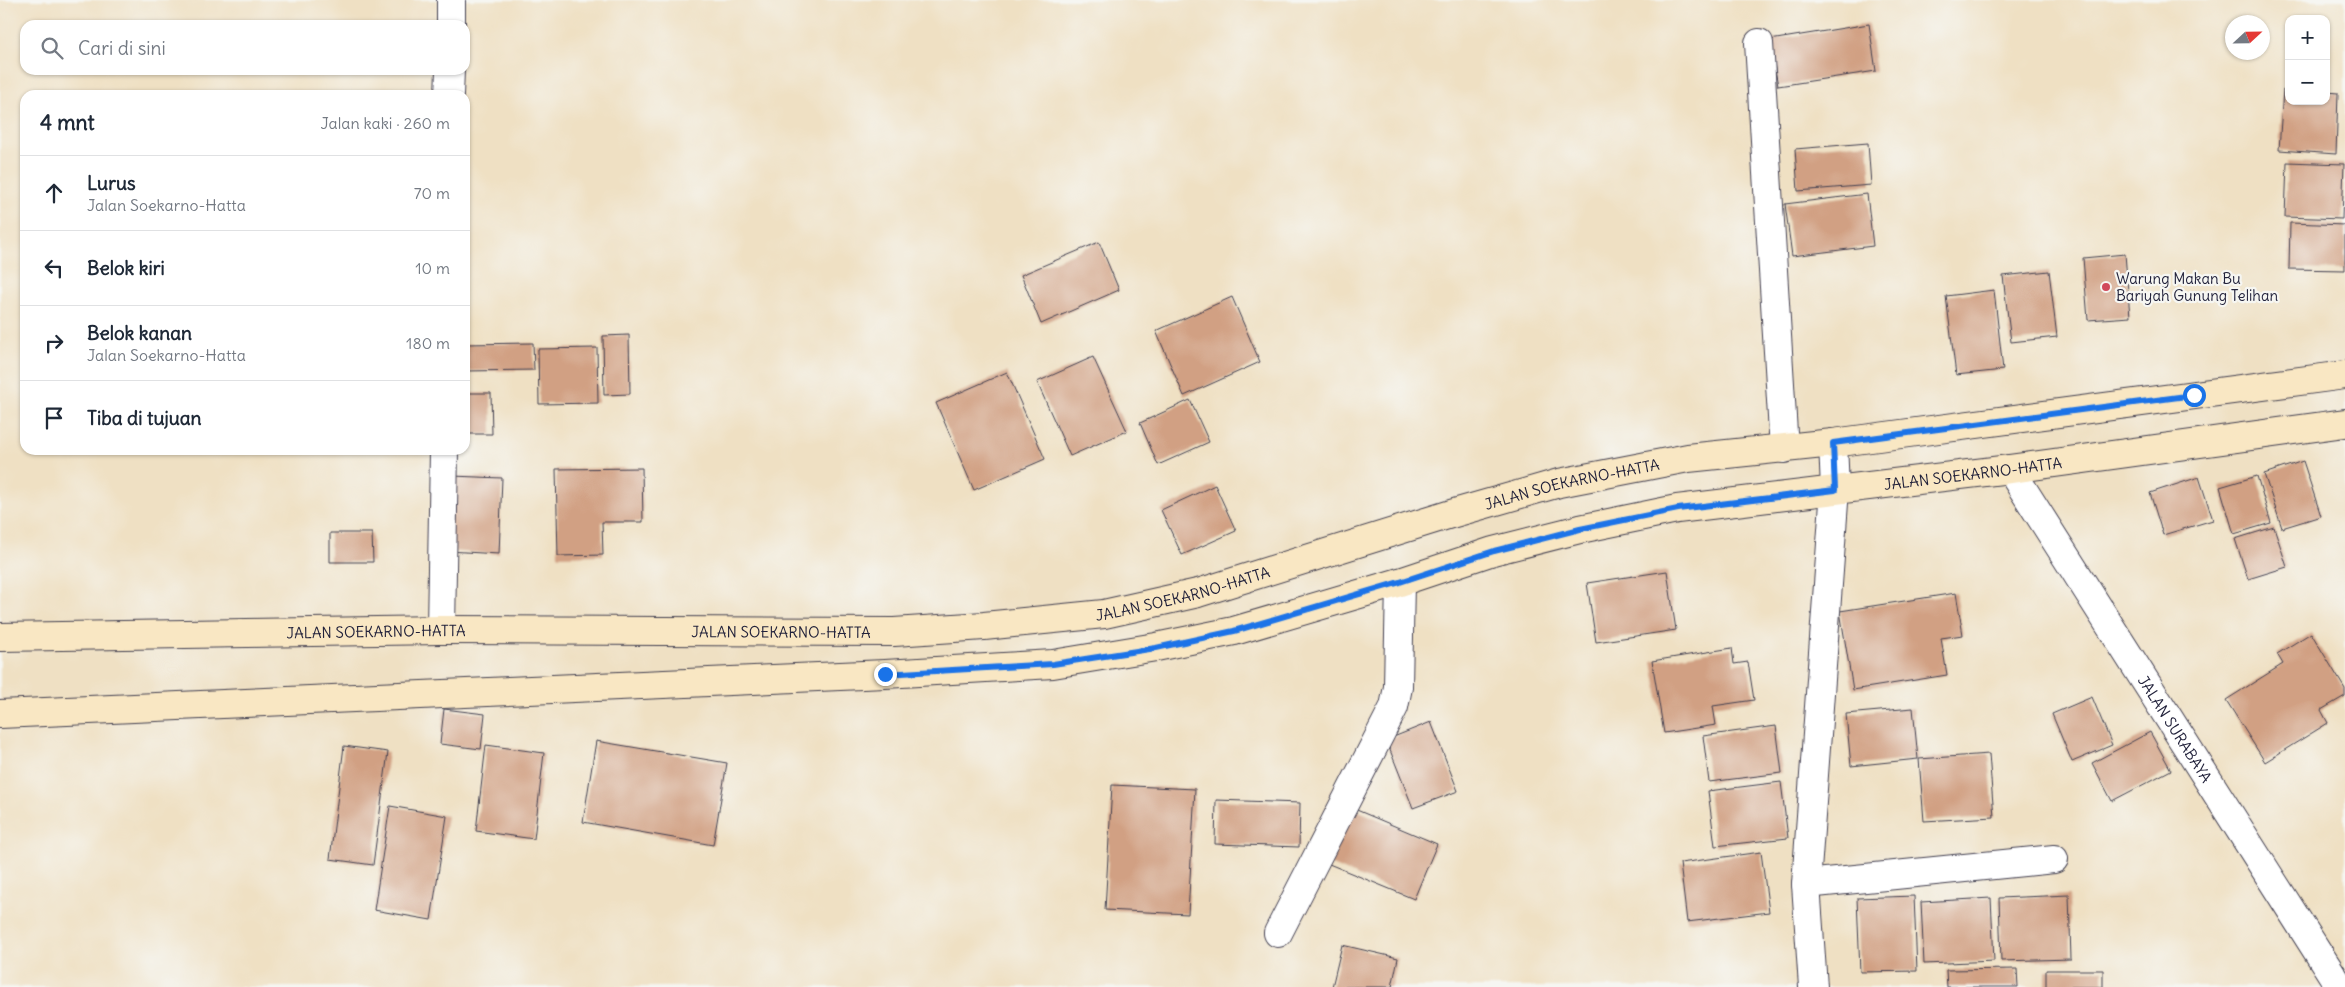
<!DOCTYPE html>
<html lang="id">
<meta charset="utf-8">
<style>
:root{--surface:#fff;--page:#f6f6f7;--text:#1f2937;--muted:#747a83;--line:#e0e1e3}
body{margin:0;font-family:Delius,sans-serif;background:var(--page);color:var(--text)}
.controls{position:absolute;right:15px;top:15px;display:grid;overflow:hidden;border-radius:10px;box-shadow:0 1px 4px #0004}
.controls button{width:45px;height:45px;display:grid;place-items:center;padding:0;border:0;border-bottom:1px solid var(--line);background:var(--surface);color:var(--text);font:25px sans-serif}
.compass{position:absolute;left:2225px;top:15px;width:45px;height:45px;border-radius:50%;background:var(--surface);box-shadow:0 1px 4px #0004;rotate:68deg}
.stop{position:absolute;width:15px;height:15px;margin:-11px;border:4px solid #1a73e8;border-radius:50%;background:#fff}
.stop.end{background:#1a73e8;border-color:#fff;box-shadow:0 1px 5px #0008}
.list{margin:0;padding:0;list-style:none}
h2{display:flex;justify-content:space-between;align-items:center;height:65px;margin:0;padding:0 20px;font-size:21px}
h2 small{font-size:16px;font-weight:400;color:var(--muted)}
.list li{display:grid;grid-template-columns:32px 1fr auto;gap:15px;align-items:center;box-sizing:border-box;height:75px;padding:0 20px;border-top:1px solid var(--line)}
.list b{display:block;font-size:19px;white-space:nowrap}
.list p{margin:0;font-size:16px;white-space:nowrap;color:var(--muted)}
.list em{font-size:16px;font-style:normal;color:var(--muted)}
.icon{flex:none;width:28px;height:28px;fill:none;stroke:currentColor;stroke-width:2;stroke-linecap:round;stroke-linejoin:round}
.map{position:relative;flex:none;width:2345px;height:987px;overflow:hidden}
.search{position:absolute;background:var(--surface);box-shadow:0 1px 4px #0004;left:20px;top:20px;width:450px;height:55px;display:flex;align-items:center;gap:12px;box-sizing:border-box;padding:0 18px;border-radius:15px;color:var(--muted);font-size:19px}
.panel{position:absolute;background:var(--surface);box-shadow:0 1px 4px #0004;left:20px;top:90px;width:450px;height:365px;border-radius:15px}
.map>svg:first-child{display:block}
.building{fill:#d1a083}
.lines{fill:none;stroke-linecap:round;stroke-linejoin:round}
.street-casing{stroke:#413e4f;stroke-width:30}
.secondary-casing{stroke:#413e4f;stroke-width:30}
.street{stroke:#fff;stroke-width:28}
.secondary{stroke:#f9e7c3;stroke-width:28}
.route{stroke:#1a73e8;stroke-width:6}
.poi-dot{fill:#d1495b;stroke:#f6f6f2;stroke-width:2}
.labels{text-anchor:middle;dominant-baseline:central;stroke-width:4.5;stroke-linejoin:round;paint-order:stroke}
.poi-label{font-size:15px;fill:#22223b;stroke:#f6f6f2;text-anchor:start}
.street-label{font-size:15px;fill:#22223b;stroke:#f6f6f2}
</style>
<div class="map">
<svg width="2345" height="987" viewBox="0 0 2345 987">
<rect width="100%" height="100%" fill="#f6f6f2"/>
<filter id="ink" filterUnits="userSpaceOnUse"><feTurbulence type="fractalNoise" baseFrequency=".02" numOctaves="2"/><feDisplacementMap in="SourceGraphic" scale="10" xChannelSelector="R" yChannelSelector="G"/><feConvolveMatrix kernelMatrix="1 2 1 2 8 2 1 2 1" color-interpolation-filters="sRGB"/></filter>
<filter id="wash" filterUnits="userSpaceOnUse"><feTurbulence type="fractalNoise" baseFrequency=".0096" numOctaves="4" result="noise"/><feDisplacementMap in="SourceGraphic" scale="20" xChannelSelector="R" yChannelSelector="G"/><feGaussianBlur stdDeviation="1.12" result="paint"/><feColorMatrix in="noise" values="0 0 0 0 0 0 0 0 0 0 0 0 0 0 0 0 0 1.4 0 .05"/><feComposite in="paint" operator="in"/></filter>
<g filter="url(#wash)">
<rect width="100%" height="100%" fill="#efe0c3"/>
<g id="blocks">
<path class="building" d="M1869,24l7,47 -98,15 -8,-46z
M2283,90h6v11h37v-9l12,1 -2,61 -57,-4z
M1868,143l3,42 -73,6 -3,-42z
M2287,162l57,2 -2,55 -57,-2z
M1867,194l6,52 -81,10 -7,-52z
M2290,223l55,2v45l-56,-1z
M1099,242l20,48 -78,34 -20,-49z
M2125,254l5,63 -42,3 -5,-62z
M2049,271l8,66 -46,5 -8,-66z
M1994,290l9,80 -47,5 -10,-79z
M1232,297l28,65 -76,34 -28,-65z
M629,335l1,59 -26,1 -1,-59z
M533,343l1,27 -68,1 -1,-27z
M597,348l1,55 -59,1 -1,-55z
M1093,357l34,74 -57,25 -33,-74z
M1007,372l38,87 -71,31 -38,-87z
M465,393h26l1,41h-27z
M1190,400l19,42 -51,23 -18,-42z
M2303,461l18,55 -39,12 -18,-54z
M642,468l1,54h-41l1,33 -45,1 -2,-87z
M452,476l50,2 -3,76 -51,-3z
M2257,476l14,47 -37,11 -14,-47z
M2199,477l14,43 -50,15 -13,-42z
M1215,485l21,46 -54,24 -21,-45z
M2274,527l13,40 -39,12 -13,-40z
M330,533h42l1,29h-43z
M1667,571l9,59 -80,12 -9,-59z
M1956,593l7,42 -22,3 6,37 -94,15 -13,-79z
M2311,633l34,56v7l-24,14 7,13 -63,39 -39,-62 57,-36 -6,-10z
M1732,648l2,16 14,-2 6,38 -41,6 3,19 -52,8 -12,-72z
M2092,697l20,48 -40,17 -20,-48z
M1913,708l5,51 -67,7 -5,-52z
M444,709l41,5 -4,35 -41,-5z
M1431,722l27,69 -45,17 -27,-68z
M1776,726l6,47 -73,9 -6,-46z
M2150,732l21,38 -59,31 -20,-38z
M596,741l131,22 -14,82 -130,-23z
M486,745l58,8 -10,86 -58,-8z
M344,746l44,6 -15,113 -43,-6z
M1989,754l5,63 -70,4 -5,-62z
M1781,782l7,56 -73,8 -7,-55z
M1112,785l83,4 -7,125 -83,-4z
M1216,800l84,3 -1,44 -84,-3z
M390,806l57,10 -16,104 -57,-10z
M1352,808l85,36 -23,55 -85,-35z
M1761,852l8,60 -82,10 -7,-59z
M2069,895l2,64 -70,2 -2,-63z
M1914,896l3,75 -57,1 -3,-74z
M1991,898l3,63 -70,3 -3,-62z
M1342,945l56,13 -6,29h-60z
M2017,969l1,18h-71l-1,-17z
M2046,970h57v17h-57z"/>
</g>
</g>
<g filter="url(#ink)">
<use href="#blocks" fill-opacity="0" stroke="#413e4f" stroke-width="1"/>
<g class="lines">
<defs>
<g id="street">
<path d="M451,25v-25"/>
<path d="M1759,43l25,406"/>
<path d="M449,95l1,-25"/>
<path id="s1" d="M2010,469l330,518"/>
<path d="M441,630l3,-180"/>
<path d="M1806,884l248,-25"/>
<path d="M1278,933l116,-226 4,-20 2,-105"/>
<path d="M1813,987l-7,-103 29,-395 -2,-46"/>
</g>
<g id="secondary">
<path id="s2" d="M0,637l441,-7 453,2 90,-6 120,-12 94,-21 253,-79 108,-31 129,-25 145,-15 512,-68"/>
<path id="s3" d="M0,714l885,-40 168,-10 103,-17 78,-16 166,-49 93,-31 87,-22 97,-20 333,-40 335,-46"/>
</g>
</defs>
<use href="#street" class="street-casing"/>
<use href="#secondary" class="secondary-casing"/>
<use href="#street" class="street"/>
<use href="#secondary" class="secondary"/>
</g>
</g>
<g class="lines" filter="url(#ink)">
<path class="route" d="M885,674l168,-10 103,-16 78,-17 166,-49 94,-31 86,-22 98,-20 157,-19 -2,-47 361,-48"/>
</g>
<circle class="poi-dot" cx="2106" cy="287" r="5"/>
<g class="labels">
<g class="poi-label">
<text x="2116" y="278">Warung Makan Bu<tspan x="2116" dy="17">Bariyah Gunung Telihan</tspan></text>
</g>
<g class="street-label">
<text stroke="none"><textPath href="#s3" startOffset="1996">JALAN SOEKARNO-HATTA</textPath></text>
<text stroke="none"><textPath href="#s2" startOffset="1591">JALAN SOEKARNO-HATTA</textPath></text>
<text stroke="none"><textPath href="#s2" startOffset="1186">JALAN SOEKARNO-HATTA</textPath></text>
<text stroke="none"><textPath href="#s2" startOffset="376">JALAN SOEKARNO-HATTA</textPath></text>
<text stroke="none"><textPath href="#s2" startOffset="781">JALAN SOEKARNO-HATTA</textPath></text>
<text stroke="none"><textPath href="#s1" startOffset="308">JALAN SURABAYA</textPath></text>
</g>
</g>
</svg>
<div class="controls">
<button>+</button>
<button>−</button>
</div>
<svg class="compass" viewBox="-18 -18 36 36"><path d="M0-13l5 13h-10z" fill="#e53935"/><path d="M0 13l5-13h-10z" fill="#747a83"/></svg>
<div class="stop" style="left:2194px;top:395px"></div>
<div class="stop end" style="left:885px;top:674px"></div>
<div class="search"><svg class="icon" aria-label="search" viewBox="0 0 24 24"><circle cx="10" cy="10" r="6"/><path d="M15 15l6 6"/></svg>Cari di sini</div>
<section class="panel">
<h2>4 mnt<small>Jalan kaki · 260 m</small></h2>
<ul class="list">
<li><svg class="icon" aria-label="ahead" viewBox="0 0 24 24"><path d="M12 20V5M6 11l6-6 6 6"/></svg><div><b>Lurus</b><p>Jalan Soekarno-Hatta</p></div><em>70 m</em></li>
<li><svg class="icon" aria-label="left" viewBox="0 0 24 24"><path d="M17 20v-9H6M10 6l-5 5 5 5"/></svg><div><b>Belok kiri</b></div><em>10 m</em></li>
<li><svg class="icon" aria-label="right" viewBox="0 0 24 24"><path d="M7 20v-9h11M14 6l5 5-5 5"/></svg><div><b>Belok kanan</b><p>Jalan Soekarno-Hatta</p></div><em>180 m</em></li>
<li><svg class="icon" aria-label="arrive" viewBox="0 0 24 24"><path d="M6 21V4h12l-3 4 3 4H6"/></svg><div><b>Tiba di tujuan</b></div></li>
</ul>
</section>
</div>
